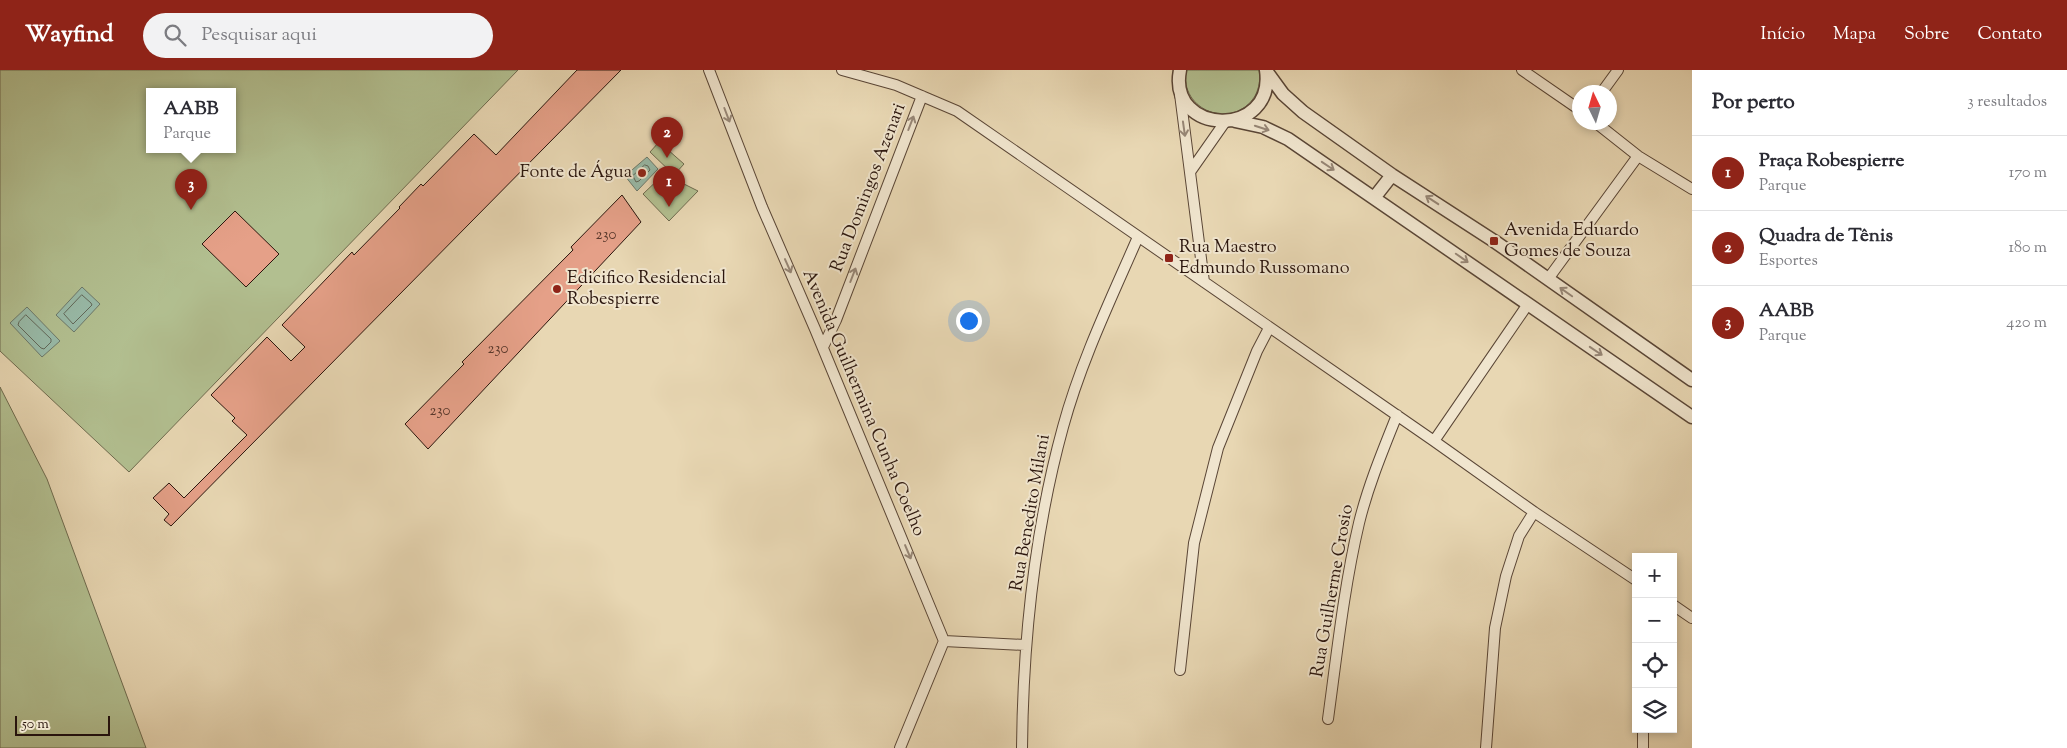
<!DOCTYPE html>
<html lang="pt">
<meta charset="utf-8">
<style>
:root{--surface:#fff;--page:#f2f2f3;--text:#2b2b33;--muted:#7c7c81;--line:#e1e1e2;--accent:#8f2418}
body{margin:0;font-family:"Sorts Mill Goudy",serif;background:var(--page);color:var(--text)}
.controls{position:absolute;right:15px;bottom:15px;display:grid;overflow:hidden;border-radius:0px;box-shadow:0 2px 8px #0003}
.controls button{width:45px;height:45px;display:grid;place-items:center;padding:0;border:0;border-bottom:1px solid var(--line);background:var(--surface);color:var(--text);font:25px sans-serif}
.compass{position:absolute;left:1572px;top:15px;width:45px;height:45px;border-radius:50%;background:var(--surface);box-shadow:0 2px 8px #0003;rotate:355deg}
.scale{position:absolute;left:15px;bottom:12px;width:95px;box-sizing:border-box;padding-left:5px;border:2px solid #2a150d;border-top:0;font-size:14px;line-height:18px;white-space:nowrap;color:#2a150d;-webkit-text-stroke:4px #f0e5ce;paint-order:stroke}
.you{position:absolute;left:968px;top:250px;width:18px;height:18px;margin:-12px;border:4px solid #fff;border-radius:50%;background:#1a73e8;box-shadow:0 0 0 8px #1a73e833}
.badge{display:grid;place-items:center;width:32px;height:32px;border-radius:50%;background:var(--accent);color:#fff;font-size:16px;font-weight:700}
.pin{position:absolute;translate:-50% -41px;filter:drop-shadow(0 1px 2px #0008)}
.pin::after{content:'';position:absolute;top:26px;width:18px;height:15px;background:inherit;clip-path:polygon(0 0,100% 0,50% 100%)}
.popup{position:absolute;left:146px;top:18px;width:90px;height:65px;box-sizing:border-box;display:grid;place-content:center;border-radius:0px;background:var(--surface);filter:drop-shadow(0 1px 4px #0005);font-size:16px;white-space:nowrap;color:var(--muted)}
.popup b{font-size:19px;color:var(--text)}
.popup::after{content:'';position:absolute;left:50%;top:100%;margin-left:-10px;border:10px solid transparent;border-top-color:var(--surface)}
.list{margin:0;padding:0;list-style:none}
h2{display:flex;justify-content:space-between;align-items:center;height:65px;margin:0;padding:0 20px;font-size:21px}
h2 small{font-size:16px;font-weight:400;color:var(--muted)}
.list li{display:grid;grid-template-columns:32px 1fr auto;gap:15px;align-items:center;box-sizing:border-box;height:75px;padding:0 20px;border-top:1px solid var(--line)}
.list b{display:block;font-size:19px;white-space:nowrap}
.list p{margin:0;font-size:16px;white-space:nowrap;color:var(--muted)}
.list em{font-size:16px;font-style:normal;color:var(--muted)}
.icon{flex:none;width:28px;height:28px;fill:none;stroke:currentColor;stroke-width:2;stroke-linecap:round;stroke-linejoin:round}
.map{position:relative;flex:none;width:1692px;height:678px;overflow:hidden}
header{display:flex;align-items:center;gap:30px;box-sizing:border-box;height:70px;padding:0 25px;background:var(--accent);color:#fff}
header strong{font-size:24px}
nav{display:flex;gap:28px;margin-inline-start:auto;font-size:18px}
.search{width:350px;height:45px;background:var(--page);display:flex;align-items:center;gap:12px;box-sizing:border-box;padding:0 18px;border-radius:28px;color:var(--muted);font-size:19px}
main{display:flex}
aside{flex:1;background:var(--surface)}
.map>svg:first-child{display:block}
.green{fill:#b2bf90;stroke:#6e6a4e;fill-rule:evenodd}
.water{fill:#98baa8;stroke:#6c786a}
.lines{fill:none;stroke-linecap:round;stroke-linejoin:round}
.shore{stroke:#61685a;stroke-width:1}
.building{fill:#e5a088;stroke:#2a150d}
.minor-casing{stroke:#5a4636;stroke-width:12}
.tertiary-casing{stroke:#5a4636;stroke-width:15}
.minor{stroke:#f0e5ce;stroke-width:10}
.tertiary{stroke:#f0e5ce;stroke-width:12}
.oneway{stroke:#978777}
.poi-dot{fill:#8f2418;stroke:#f0e5ce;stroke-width:2}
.labels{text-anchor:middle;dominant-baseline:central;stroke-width:4;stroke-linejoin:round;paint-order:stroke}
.number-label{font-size:15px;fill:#59382c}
.poi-label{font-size:18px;fill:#2a150d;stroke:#f0e5ce;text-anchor:start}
.street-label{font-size:18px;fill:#2a150d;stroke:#f0e5ce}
</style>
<header>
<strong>Wayfind</strong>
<div class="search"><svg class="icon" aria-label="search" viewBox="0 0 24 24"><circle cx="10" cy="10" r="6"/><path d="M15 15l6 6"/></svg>Pesquisar aqui</div>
<nav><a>Início</a><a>Mapa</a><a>Sobre</a><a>Contato</a></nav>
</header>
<main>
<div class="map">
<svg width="1692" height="678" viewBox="0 0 1692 678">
<rect width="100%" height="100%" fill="#e8d7b3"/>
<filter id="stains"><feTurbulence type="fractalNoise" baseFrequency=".004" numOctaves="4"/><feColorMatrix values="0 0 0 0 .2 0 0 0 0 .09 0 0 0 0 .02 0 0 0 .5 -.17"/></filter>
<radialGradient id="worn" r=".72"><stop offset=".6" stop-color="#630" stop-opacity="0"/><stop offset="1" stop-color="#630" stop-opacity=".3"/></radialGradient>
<path class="green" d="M0,0h518l-389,402 -129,-121zM150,21h82v58h-82z
M1186,0h73c2,9 0,18 -4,26 -22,35 -76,15 -69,-26z
M659,72l25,22 -10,11 -24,-23z
M664,104l34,17 -29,30 -26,-27z
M0,317l47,92 99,269h-146z"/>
<path class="water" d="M647,87l11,12 -21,22 -12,-15z
M82,217l18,17 -26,28 -18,-17z
M27,237l33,34 -18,16 -32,-34z"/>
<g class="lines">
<path class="shore" d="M645,95l3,1 2,4 -11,11 -3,1 -3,-6z
M82,225l9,8 1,2 -19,19 -9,-10z
M26,245l25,24v3l-7,7 -3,-1 -23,-23 1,-3z"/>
</g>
<path class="building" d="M577,0h44l-450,456 -7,-6 5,-6 -16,-16 16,-15 15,15 63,-63 -15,-14 3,-3 -24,-23 56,-58 24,24 14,-14 -23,-22 70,-73 2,3 46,-47 -1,-1 22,-23 2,2 51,-52 22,21z
M622,125l19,27 -213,227 -23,-25 59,-60 -2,-2 111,-112 -2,-3z
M235,141l44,43 -33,33 -44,-43z"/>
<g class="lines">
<defs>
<path id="minor" d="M709,0l53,137 53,122 129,312 -44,107
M842,0l54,15 61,26 477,330 100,71 102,68
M1522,0l58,40
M1602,22l16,-22
M1180,24l24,188
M1595,52l43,34 54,33
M1190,102l35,-50
M1548,209l90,-123
M823,277l13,-27 86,-224
M1434,371l94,-137
M1673,535l19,13
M944,571l81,4
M1180,600l14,-127 24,-95 39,-97 12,-23
M1328,649c9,-66 16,-132 31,-196 9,-37 24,-73 38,-108
M1022,678c1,-106 13,-219 41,-321 18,-66 48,-128 75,-190
M1486,678l9,-120 11,-52 13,-40 15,-24
M1643,678v-19"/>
<path id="tertiary" d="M1180,0c-13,66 96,69 86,0
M1267,2l16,22 20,18 89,63 102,66 198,139
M1235,51l28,6 25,12 404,278
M1374,128l18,-23"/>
</defs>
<use href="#minor" class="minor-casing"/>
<use href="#tertiary" class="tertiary-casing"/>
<use href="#minor" class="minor"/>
<use href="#tertiary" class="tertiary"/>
</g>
<defs><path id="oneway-shaft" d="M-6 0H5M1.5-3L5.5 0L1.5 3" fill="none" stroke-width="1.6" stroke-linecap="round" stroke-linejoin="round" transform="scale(1.25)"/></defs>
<g class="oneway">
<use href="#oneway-shaft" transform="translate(727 45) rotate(69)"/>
<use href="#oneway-shaft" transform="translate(911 53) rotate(-69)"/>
<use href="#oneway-shaft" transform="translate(1262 58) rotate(18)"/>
<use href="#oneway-shaft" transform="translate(1184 59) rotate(82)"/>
<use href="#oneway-shaft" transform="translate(1328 96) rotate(34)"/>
<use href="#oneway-shaft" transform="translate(1432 130) rotate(-147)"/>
<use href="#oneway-shaft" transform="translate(1462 188) rotate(35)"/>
<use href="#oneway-shaft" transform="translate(788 196) rotate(66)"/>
<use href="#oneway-shaft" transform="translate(853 205) rotate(-69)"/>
<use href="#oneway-shaft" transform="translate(1566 222) rotate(-145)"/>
<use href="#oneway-shaft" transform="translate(1596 281) rotate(34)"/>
<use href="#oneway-shaft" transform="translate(908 482) rotate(67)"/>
</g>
<g class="poi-dot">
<circle cx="642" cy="103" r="5"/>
<rect x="1489" y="166" width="10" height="10" rx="2.5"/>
<rect x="1164" y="183" width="10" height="10" rx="2.5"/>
<circle cx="557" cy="219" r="5"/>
</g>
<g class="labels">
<g class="number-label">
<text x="606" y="165">230</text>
<text x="498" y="279">230</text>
<text x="440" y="341">230</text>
</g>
<g class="poi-label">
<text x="632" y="103" text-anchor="end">Fonte de Água</text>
<text x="1504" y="161">Avenida Eduardo<tspan x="1504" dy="21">Gomes de Souza</tspan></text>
<text x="1179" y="178">Rua Maestro<tspan x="1179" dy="21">Edmundo Russomano</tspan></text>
<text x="567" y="209">Edicifico Residencial<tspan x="567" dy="21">Robespierre</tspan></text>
</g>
<g class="street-label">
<text transform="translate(869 118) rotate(-69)">Rua Domingos Azenari</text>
<text transform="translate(863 333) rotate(67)">Avenida Guilhermina Cunha Coelho</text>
<text transform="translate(1031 443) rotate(-80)">Rua Benedito Milani</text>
<text transform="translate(1333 521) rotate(-80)">Rua Guilherme Crosio</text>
</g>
</g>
<rect width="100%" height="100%" filter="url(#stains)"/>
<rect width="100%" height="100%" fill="url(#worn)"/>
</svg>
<div class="controls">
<button>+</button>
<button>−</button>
<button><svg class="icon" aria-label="locate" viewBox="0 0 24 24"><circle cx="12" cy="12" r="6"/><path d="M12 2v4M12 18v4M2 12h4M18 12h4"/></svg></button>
<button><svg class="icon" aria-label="layers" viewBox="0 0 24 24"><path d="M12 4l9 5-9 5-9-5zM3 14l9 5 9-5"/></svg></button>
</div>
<svg class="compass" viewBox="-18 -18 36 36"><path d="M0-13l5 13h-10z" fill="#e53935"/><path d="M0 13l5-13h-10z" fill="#7c7c81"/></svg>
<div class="scale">50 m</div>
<div class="you"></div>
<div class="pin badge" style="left:669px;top:137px">1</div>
<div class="pin badge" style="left:667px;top:88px">2</div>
<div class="pin badge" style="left:191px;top:140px">3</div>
<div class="popup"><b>AABB</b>Parque</div>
</div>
<aside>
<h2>Por perto<small>3 resultados</small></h2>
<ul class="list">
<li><span class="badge">1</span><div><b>Praça Robespierre</b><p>Parque</p></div><em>170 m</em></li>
<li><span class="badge">2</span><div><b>Quadra de Tênis</b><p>Esportes</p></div><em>180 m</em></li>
<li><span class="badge">3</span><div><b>AABB</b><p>Parque</p></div><em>420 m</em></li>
</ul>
</aside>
</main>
